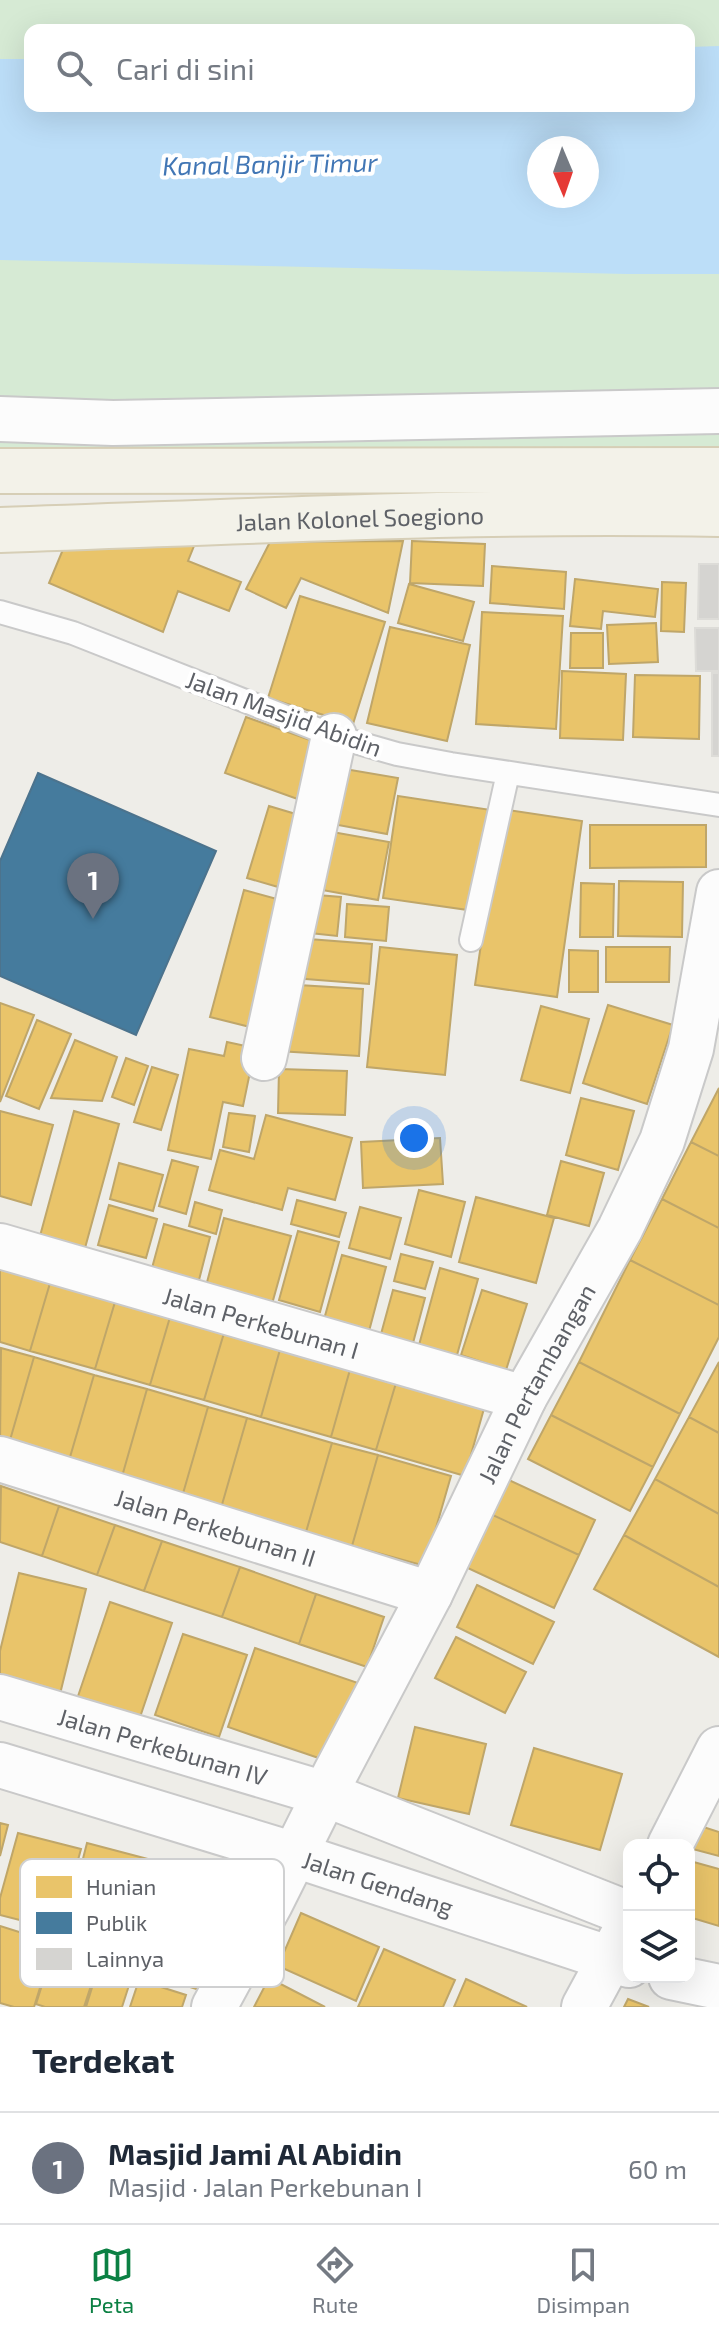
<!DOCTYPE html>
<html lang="id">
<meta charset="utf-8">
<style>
:root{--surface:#fff;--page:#f2f2f3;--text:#1f2937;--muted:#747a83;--line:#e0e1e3;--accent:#0b8043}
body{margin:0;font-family:"Exo 2",sans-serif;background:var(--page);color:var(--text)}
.controls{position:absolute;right:24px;bottom:24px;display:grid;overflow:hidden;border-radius:16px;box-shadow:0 8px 32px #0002}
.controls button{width:72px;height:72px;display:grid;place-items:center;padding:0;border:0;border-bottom:2px solid var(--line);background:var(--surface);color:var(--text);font:40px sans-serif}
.compass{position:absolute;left:527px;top:136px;width:72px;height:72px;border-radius:50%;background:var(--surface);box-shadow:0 8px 32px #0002;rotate:178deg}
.you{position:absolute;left:414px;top:1138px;width:28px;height:28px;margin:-20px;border:6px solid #fff;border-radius:50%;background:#1a73e8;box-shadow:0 0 0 12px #1a73e833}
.badge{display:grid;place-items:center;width:52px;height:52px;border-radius:50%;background:var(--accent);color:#fff;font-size:26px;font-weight:700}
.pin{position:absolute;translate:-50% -66px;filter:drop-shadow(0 2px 4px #0008)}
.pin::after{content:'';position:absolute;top:42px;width:28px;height:24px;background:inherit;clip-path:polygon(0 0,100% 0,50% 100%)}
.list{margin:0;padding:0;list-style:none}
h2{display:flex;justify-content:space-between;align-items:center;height:104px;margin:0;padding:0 32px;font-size:34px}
h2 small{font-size:26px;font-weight:400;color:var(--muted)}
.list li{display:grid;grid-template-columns:52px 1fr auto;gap:24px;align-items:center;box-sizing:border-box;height:112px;padding:0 32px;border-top:2px solid var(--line)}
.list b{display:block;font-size:30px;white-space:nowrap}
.list p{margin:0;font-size:26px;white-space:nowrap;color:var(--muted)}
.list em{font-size:26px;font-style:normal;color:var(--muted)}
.icon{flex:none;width:44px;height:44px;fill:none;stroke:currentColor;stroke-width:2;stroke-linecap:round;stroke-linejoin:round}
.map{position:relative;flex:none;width:719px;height:2007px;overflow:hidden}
.search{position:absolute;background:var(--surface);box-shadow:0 8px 32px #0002;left:24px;right:24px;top:24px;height:88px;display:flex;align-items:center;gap:20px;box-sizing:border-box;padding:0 28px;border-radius:16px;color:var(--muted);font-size:30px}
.sheet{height:216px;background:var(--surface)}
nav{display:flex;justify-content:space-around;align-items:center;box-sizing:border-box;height:112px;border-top:2px solid var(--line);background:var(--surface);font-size:22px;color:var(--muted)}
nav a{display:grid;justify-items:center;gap:4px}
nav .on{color:var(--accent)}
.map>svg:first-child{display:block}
.green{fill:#d6ead4;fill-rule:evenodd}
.water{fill:#bcdef8;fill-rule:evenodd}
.homes{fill:#e9c46a;stroke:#bfa669;stroke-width:2}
.public{fill:#457b9d;stroke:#4c738d;stroke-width:2}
.building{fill:#d5d4d1;stroke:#dddcd8;stroke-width:2}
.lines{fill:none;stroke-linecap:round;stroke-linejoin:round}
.lane-casing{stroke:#c9c9c9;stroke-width:26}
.street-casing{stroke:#c9c9c9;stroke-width:48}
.primary-casing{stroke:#d6ceb6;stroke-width:48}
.lane{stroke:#fcfcfc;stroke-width:22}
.street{stroke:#fcfcfc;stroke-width:44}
.primary{stroke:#f3f2e9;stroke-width:44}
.labels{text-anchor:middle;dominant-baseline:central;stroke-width:8;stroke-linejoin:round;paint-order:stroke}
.street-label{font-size:24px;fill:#5e6167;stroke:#fff}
.water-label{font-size:26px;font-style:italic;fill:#4176b5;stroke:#fff}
.key{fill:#fff;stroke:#cfd0d1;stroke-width:2}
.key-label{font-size:22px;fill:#5e6167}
</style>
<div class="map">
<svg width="719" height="2007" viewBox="0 0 719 2007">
<rect width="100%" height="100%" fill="#eeede8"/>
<path class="green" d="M0,0h719v470l-719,1zM30,30h659v76h-659zM539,148h48v48h-48z"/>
<path class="water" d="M719,46v228h-92l-627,-14v-201h30v47h659v-59zM539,148h48v48h-48z"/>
<path class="homes" d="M69,535l127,6 -8,20 53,21 -12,29 -51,-20 -15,41 -114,-49z
M403,541l-15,72 -87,-35 -15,30 -40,-19 24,-47z
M412,541l73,3 -2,42 -73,-3z
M492,566l74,6 -2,37 -74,-6z
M575,579l83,10 -3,28 -52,-6 -2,18 -31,-3z
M662,582l24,1 -2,49 -23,-1z
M409,584l65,18 -11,39 -65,-18z
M300,596l85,26 -32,102 -85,-26z
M482,612l81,4 -7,113 -80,-5z
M656,623l2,39 -49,2 -2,-39z
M390,627l80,18 -23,96 -80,-18z
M571,633h32v35h-33z
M562,671l64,3 -3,66 -63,-2z
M635,675l65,1 -1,63 -66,-2z
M246,717l78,28 -21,56 -78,-28z
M333,767l65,11 -11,56 -65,-12z
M398,796l93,14 -16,101 -92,-13z
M269,806l30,9 -21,72 -31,-9z
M501,809l81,12 -25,176 -82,-12z
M590,825h116v42l-116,1z
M321,830l68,12 -11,58 -67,-12z
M619,881l64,1 -1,55 -64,-1z
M581,883l33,1 -1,53h-33z
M244,890l40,11 -34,126 -40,-10z
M305,894l36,3 -4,39 -36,-4z
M347,904l42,3 -3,34 -41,-4z
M296,938l76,6 -3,40 -76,-6z
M380,947l77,8 -12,120 -78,-8z
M606,947h64l-1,35h-63z
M569,950l29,1v41h-29z
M282,984l81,5 -4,67 -81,-5z
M0,1003l34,12 -34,87z
M608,1005l65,20 -26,79 -64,-21z
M541,1006l48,13 -19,74 -49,-13z
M37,1020l34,14 -32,75 -33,-13z
M75,1040l42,17 -15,44 -51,-3z
M227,1042l28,6 -12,58 -20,-4 -12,57 -43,-9 21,-101 35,7z
M126,1058l22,8 -14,39 -22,-8z
M152,1067l26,8 -17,55 -27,-8z
M279,1069l68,2 -2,44 -67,-2z
M719,1088v68l-28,-14z
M581,1098l53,13 -16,59 -52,-15z
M0,1111l53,14 -22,80 -31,-9z
M74,1111l45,13 -34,124 -45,-12z
M229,1113l26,3 -6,36 -26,-5z
M266,1115l86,23 -17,62 -47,-12 -6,22 -73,-20 11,-40 34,9z
M440,1138l3,46 -80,4 -2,-46z
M691,1142l28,14v72l-57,-29z
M172,1160l26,7 -12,47 -27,-8z
M561,1161l43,12 -15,53 -42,-11z
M119,1163l44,12 -10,36 -43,-12z
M419,1190l46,12 -14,55 -46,-13z
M476,1197l78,21 -18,65 -77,-21z
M662,1199l57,29v77l-89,-45z
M297,1200l49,13 -7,24 -48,-13z
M195,1202l27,8 -6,24 -27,-8z
M109,1205l48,14 -11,39 -48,-13z
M360,1207l41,11 -11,41 -41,-11z
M224,1218l67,18 -19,68 -66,-18z
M164,1224l46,13 -11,43 -47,-12z
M298,1231l41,11 -19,70 -41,-12z
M401,1254l32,8 -8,27 -31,-8z
M342,1255l44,12 -18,68 -45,-12z
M0,1258l53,15 -23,78 -30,-9z
M630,1260l89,45v32l-39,77 -101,-52z
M440,1268l38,11 -21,76 -38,-10z
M53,1273l65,19 -23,77 -65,-18z
M393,1290l32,8 -12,45 -32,-9z
M482,1290l45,14 -21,66 -45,-15z
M118,1292l55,15 -23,78 -55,-16z
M173,1307l54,16 -23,77 -54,-15z
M227,1323l56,16 -22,78 -57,-17z
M283,1339l70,20 -22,78 -70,-20z
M1,1348l33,9 -26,90 -8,-2z
M34,1357l60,18 -26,89 -60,-17z
M353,1359l46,14 -23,77 -45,-13z
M579,1362l101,52 -27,53 -102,-52z
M719,1362v71l-30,-16z
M399,1373l88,25 -22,78 -89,-26z
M94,1375l53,14 -26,91 -53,-16z
M147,1389l61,18 -26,90 -61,-17z
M208,1407l39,11 -26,90 -39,-11z
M551,1415l102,52 -23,44 -102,-52z
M689,1417l30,16v81l-64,-35z
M247,1418l85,25 -26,89 -85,-24z
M332,1443l46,12 -26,91 -46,-14z
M378,1455l73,21 -26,90 -73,-20z
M498,1475l97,45 -16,35 -97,-45z
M655,1479l64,35v73l-95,-52z
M1,1486l58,20 -17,50 -42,-14z
M59,1506l56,19 -18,50 -55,-19z
M482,1510l97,45 -25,53 -97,-45z
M115,1525l47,16 -18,50 -47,-16z
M624,1535l95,52v70l-125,-68z
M162,1541l78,26 -18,50 -78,-26z
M240,1567l76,27 -17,50 -77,-27z
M19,1573l67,16 -27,109 -59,-14v-33z
M477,1585l77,37 -21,42 -76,-37z
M316,1594l68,23 -17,50 -68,-23z
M110,1602l62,21 -34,100 -62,-21z
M183,1634l64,21 -28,82 -64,-22z
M456,1637l70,35 -21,41 -70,-35z
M255,1648l106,36 -28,79 -105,-36z
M415,1727l71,17 -17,70 -71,-16z
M534,1748l88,26 -22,76 -89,-25z
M0,1823l8,2 -8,31z
M694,1824l25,8v24l-30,-8z
M18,1833l63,16 -22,81 -59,-15v-17z
M87,1843l76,20 -23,90 -76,-20z
M690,1861l29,8v57l-30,-9z
M167,1874l73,23 -31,96 -73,-23z
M301,1913l78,34 -23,54 -78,-35z
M0,1926l54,17 -20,64h-20l-14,-4z
M56,1941l45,14 -17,52h-39l-9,-3z
M384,1949l71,31 -12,27h-85z
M99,1965l33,11 -10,31h-36z
M269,1978l56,29h-71z
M466,1979l61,28h-73z
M139,1980l47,15 -4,12h-52z
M628,1999l21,8h-25z"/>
<path class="public" d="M38,773l178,78 -80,184 -136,-59v-115z"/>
<path class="building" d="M699,564h20v55h-21z
M695,628h24v43h-23z
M712,673h7v83h-7z"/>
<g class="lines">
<defs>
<path id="lane" d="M0,612l73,21 261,103 63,18 54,10 268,41
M471,940l37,-167"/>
<g id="street">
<path d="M0,419l113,4 606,-12"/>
<path d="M264,1058l70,-322"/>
<path id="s1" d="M0,1246l524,152"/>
<path id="s2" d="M0,1459l430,135"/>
<path id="s3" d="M0,1697l325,97 304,120"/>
<path id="s4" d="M0,1765l295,90 334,110"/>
<path d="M670,1845l49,-96"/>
<path d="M671,1977l48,10"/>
<path id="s5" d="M214,2007l57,-105 64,-128 95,-180 94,-196 96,-169 42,-88 29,-92 28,-157"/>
<path d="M584,2007l39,-72"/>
</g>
<g id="primary">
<path d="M0,471l719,-1"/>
<path id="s6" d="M0,530c240,-8 479,-21 719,-16"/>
</g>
</defs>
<use href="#lane" class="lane-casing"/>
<use href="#street" class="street-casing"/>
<use href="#primary" class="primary-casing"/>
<use href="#lane" class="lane"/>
<use href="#street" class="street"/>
<use href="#primary" class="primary"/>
</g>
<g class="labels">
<g class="street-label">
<text stroke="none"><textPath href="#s6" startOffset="360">Jalan Kolonel Soegiono</textPath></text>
<text transform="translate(284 713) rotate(20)">Jalan Masjid Abidin</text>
<text stroke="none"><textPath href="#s1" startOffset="272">Jalan Perkebunan I</textPath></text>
<text stroke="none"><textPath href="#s5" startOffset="702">Jalan Pertambangan</textPath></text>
<text stroke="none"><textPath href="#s2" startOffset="226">Jalan Perkebunan II</textPath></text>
<text stroke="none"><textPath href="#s3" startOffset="170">Jalan Perkebunan IV</textPath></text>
<text stroke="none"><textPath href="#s4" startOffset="396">Jalan Gendang</textPath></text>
</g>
<g class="water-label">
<text transform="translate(270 163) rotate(-1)">Kanal Banjir Timur</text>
</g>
</g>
<rect x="20" y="1859" width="264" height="128" rx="12" class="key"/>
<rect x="36" y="1876" width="36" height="22" fill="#e9c46a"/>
<rect x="36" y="1912" width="36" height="22" fill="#457b9d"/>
<rect x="36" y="1948" width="36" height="22" fill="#d5d4d1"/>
<g class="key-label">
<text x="86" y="1895">Hunian</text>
<text x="86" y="1931">Publik</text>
<text x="86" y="1967">Lainnya</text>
</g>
</svg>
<div class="controls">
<button><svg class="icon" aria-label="locate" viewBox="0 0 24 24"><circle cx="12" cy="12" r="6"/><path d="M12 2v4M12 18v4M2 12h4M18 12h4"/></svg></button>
<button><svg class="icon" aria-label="layers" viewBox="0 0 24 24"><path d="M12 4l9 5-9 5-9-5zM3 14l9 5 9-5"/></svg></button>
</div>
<svg class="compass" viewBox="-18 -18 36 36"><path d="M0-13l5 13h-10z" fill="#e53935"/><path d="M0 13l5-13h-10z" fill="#747a83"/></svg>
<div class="you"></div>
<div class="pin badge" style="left:93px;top:919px;background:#6b7280">1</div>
<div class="search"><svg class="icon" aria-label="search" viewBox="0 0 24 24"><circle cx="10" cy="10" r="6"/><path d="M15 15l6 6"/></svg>Cari di sini</div>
</div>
<section class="sheet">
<h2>Terdekat<small></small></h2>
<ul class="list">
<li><span class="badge" style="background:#6b7280">1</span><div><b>Masjid Jami Al Abidin</b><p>Masjid · Jalan Perkebunan I</p></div><em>60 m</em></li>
</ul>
</section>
<nav>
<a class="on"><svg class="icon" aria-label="map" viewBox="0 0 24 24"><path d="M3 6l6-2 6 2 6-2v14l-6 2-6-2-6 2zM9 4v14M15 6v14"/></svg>Peta</a>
<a><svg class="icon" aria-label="directions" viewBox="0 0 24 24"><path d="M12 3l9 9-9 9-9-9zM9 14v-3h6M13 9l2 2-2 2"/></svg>Rute</a>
<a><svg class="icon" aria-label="saved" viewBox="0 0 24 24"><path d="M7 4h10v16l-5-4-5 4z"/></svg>Disimpan</a>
</nav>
